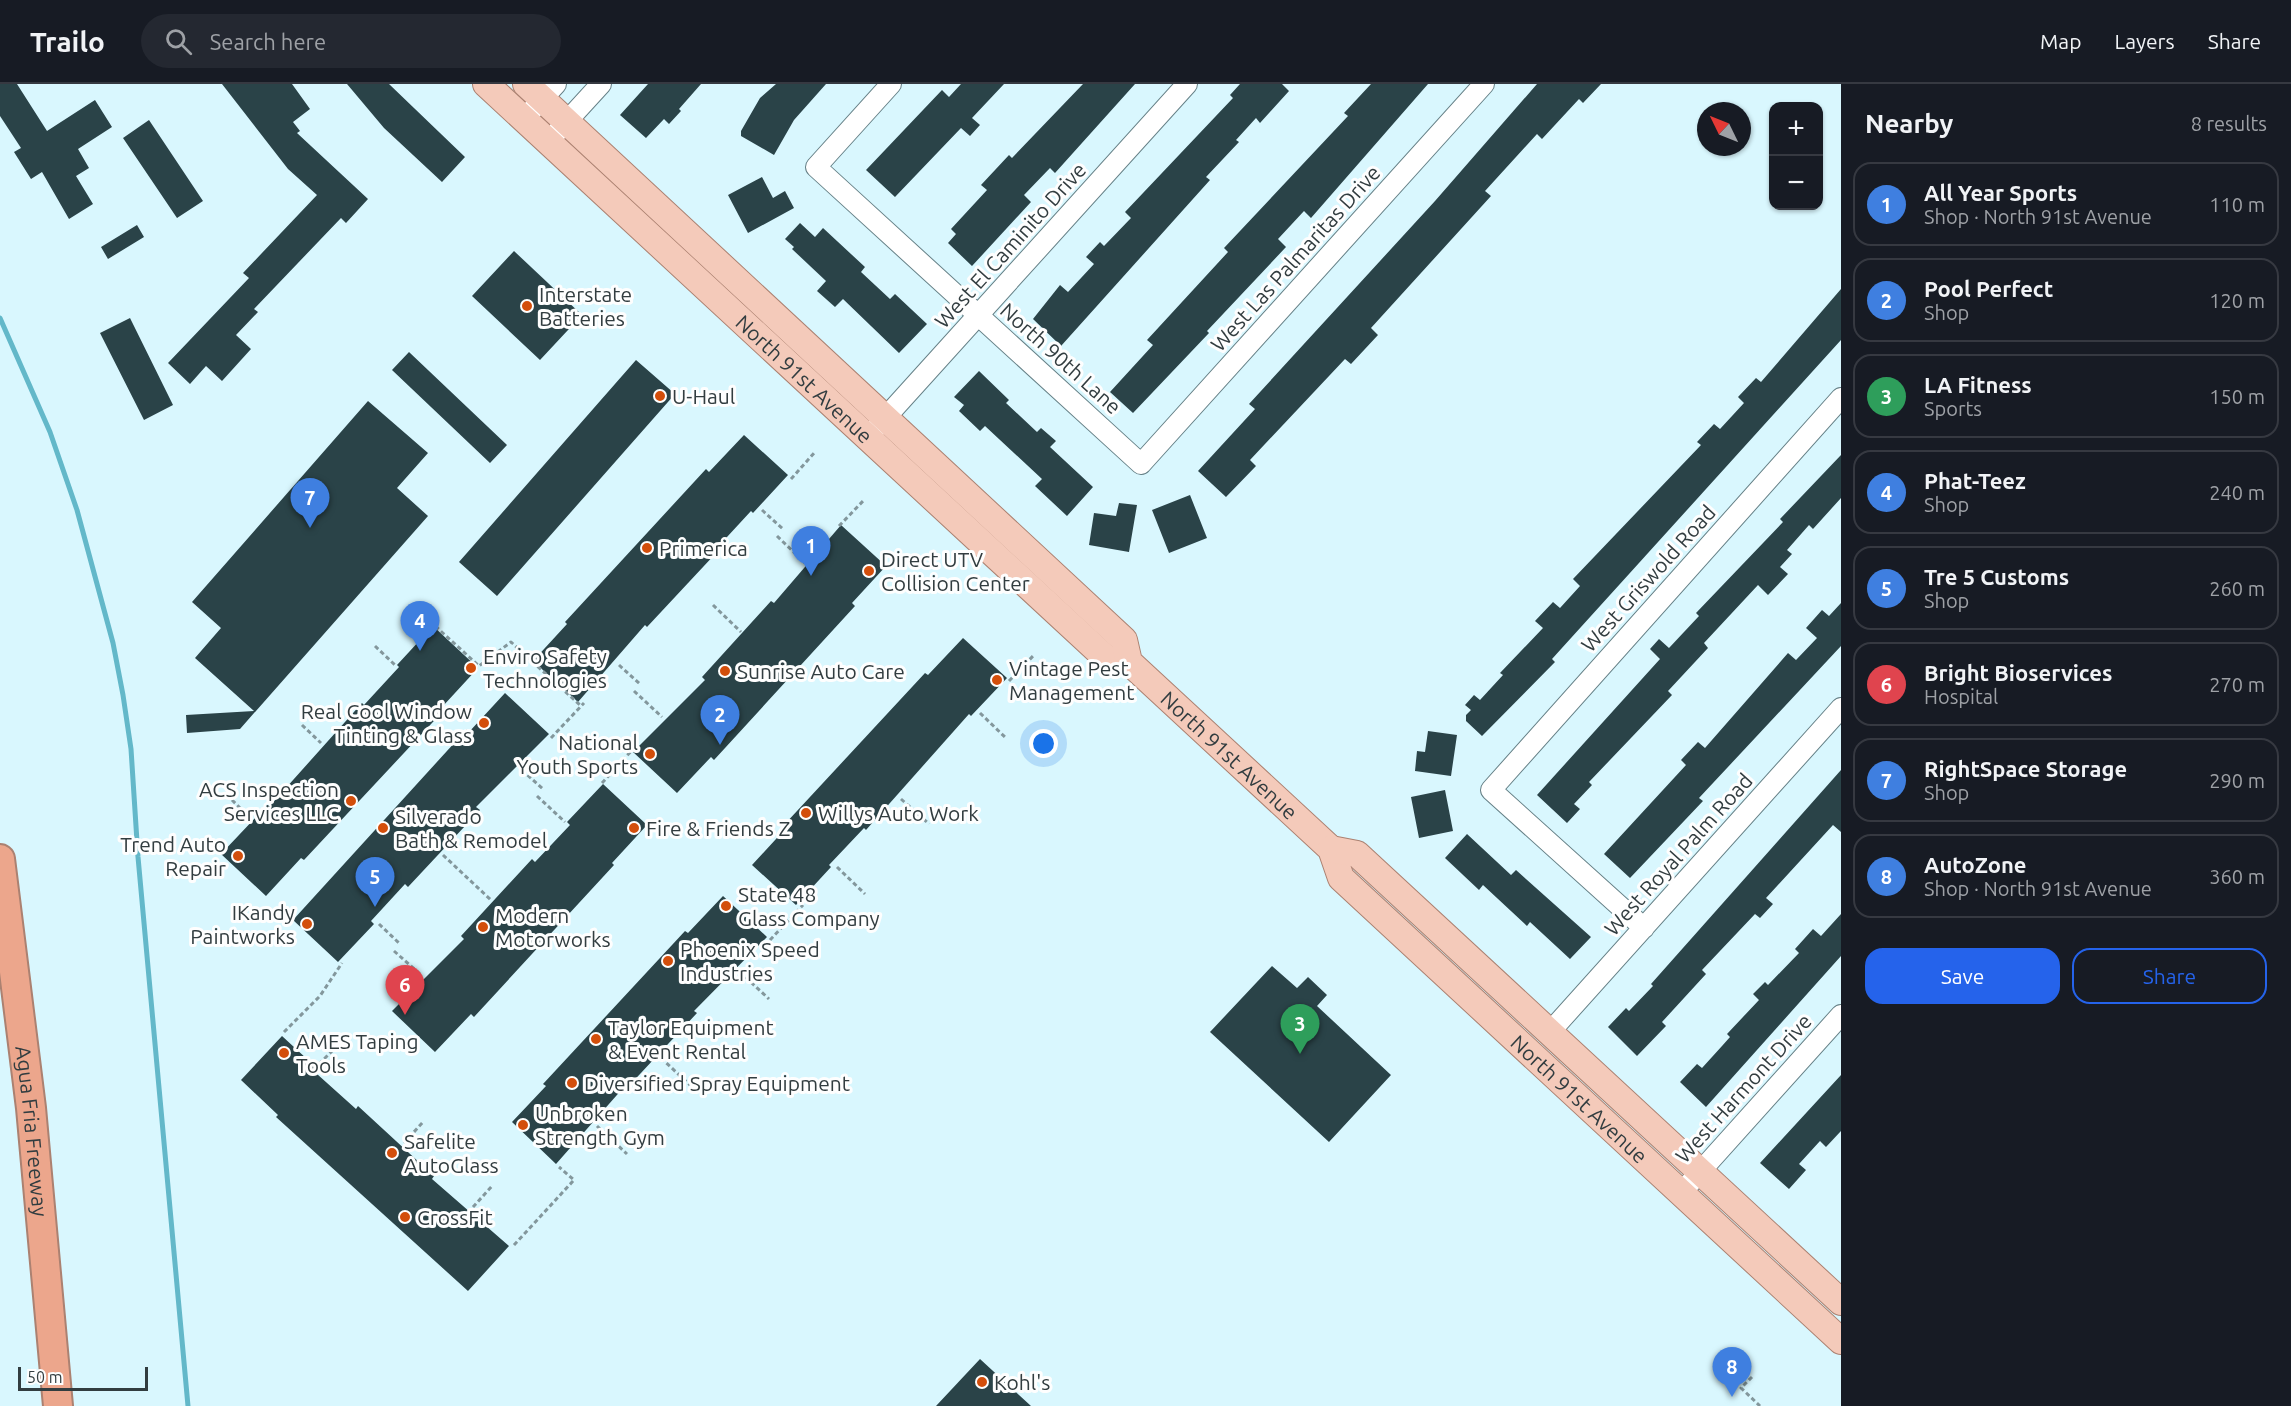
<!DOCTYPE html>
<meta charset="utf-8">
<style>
:root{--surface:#171b24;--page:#242831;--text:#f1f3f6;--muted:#9ea1a6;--line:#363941;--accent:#2563eb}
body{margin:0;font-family:Ubuntu,sans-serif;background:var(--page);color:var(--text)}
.controls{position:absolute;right:18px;top:18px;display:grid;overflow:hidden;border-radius:12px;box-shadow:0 2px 4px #0004}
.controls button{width:54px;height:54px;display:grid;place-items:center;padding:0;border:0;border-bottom:2px solid var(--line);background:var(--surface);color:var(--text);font:30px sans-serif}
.compass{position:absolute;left:1697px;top:18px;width:54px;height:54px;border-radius:50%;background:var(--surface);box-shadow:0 2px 4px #0004;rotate:313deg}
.scale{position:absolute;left:18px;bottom:15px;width:130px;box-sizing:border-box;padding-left:6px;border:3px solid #323d40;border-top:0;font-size:16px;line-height:21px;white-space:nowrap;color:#323d40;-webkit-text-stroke:4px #fefefe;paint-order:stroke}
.you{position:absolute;left:1044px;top:660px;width:21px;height:21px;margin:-15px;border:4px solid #fff;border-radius:50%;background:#1a73e8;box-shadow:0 0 0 9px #1a73e833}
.badge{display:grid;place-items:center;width:39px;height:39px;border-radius:50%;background:var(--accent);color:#fff;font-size:20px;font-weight:700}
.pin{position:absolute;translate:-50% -50px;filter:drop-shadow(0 2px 3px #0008)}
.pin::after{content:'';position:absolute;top:32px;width:21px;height:18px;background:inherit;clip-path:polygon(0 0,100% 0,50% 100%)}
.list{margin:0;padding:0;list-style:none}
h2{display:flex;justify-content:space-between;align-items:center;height:78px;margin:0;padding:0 24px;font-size:26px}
h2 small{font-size:20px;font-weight:400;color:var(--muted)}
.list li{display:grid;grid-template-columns:39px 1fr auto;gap:18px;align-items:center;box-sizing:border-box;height:84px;margin:0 12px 12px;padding:0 12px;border:2px solid var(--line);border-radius:18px}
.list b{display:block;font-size:22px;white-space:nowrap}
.list p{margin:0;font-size:20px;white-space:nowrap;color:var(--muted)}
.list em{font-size:20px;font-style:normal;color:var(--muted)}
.actions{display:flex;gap:12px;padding:18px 24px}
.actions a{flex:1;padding:14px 0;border:2px solid var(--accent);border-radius:18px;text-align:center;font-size:21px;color:var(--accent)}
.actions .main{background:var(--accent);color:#fff}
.icon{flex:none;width:33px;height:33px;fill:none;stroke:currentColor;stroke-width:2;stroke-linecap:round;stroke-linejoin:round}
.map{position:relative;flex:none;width:1841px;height:1322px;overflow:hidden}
header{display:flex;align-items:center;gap:36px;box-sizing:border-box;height:84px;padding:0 30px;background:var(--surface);border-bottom:2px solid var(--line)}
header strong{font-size:28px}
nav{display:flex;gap:33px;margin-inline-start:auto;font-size:21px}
.search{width:420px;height:54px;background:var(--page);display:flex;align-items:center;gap:15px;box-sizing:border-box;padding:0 21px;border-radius:33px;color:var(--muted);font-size:22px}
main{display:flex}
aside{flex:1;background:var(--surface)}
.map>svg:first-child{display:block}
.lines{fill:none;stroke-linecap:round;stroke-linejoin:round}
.stream{stroke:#63b8c9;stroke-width:5}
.building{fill:#2a4348}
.minor-casing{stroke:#668187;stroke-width:22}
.major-casing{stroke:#ab8171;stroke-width:28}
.highway-casing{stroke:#ab8171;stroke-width:32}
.path{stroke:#83979c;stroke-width:3;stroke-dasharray:4.5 3;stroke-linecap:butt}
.minor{stroke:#fff;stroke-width:20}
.major{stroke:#f4caba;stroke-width:26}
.highway{stroke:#eca68c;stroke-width:28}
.poi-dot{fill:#d34e0b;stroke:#fefefe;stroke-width:2}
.labels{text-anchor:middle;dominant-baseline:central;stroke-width:6;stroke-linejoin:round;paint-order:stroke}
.street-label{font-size:21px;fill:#323d40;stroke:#fefefe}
.poi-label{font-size:21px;fill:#323d40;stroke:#fefefe;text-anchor:start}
</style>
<header>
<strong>Trailo</strong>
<div class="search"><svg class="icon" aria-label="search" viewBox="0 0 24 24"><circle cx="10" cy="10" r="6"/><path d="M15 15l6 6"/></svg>Search here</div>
<nav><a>Map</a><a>Layers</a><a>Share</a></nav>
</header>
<main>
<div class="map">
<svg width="1841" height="1322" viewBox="0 0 1841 1322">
<rect width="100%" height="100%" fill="#d9f7fe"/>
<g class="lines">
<path class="stream" d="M0,234l50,114 27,78 36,133 10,52 8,54 7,108 50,549"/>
</g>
<path class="building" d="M0,0h17l30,47 48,-31 17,27 -34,22 11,19 -13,8 17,28 -24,15 -27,-47 -11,7 -17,-27 7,-4 -21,-32z
M222,0h70l18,25 -17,13 7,9 -3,2 71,66 -22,24 -5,-5 -87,91 4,3 -22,23 15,14 -29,32 -16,-15 -16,18 -22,-21 81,-85 -6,-5 74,-78 -29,-26z
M347,0h42l76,73 -23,25 -58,-54z
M648,0h53l-22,25 2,2 -12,13 -5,-5 -18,19 -26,-23z
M776,0h50l-32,36 -20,35 -33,-19v-5l19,-33z
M961,0h43l-32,34 8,7 -10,11 -9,-8 -66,69 -29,-27 76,-80 7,7z
M1083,0h52l-80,89 -5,-5 -26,27 7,7 -59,64 -24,-23 8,-9 -5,-5 36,-39 -6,-5 28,-30 3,3z
M1240,0h42l7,7 -29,32 -4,-5 -20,22 3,2 -33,35 4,3 -149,166 -28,-27 27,-34 8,7 26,-28 -8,-7 14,-15 4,4 27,-28 -6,-6 108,-114 -3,-3z
M1371,0h57l-117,134 -7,-7 -26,28 8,8 -79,84 2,2 -76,80 -23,-21 43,-47 -6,-5 81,-88 -4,-4 124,-132 -4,-3z
M1537,0h64l-18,19 -4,-4 -37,40 -5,-5 -52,57 6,5 -120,132 7,7 -27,29 -6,-5 -95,101 6,6 -30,31 -28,-26 57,-62 -6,-5 186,-203z
M149,36l54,81 -26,17 -54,-80z
M762,93l11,21 12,-7 9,17 -46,25 -20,-38z
M800,139l15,14 8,-9 42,39 -4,5 29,27 5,-5 32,30 -28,29 -56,-54 -8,8 -18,-16 9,-10 -34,-32 2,-2 -9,-8z
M137,141l7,12 -36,22 -7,-12z
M514,167l68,64 -42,45 -68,-64z
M1841,205v51l-289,319 3,3 -73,74 -16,-15v-6l5,-5 -6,-5 9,-10 6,5 23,-25 -3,-2 43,-45 -8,-7 18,-19 7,6 20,-22 -7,-7 128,-134 -4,-3 17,-18 6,5 24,-26 -6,-6 18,-19 5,4z
M130,234l43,87 -29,15 -44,-87z
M409,268l98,93 -17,18 -98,-93z
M636,276l39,34 -178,202 -38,-34z
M979,287l30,29 -3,3 31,29 4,-4 15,13 -6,6 43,40 -26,29 -32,-30 7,-7 -57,-53 -5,5 -21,-20 5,-6 -10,-8z
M368,317l60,52 -31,35 31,28 -188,213 -53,4 -1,-18 68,-4 -59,-53 26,-30 -29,-26z
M744,351l44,40 -35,38 -2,-2 -36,39 2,2 -70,75 -2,-2 -67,77 -45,-41 34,-37 -2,-2 141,-153 3,3z
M1841,371v43l-28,31 -4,-4 -22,25 5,4 -12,13 8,7 -20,21 -10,-10 -54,58 4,5 -40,43 4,4 -83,87 3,3 -18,19 6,5 -13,14 -30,-28 123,-136 -10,-10 9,-10 10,9 30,-32 -3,-3 87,-91 -3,-3z
M1190,411l17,43 -38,15 -17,-43z
M1119,419l18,2 -8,47 -40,-7 5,-32 22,3z
M841,441l45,41 -34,37 3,3 -141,154 -3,-3 -34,36 -44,-41 72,-72 -3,-3 69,-76 3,2z
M1841,519v43l-142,152 4,3 -73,77 -26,-24 82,-89 -5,-5 17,-18 7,6 83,-95 8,7 21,-22 -11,-10 16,-18 7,6z
M433,542l45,42 -35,38 3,2 -142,152 -3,-2 -35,38 -45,-42 36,-38 2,2 103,-115 2,2 35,-38 -2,-2z
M963,554l44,40 -36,38 -2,-2 -103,116 -2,-2 -35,37 2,2 -35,38 -44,-40 35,-38 -3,-2 141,-152 3,2z
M505,609l44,41 -73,73 4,3 -72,77 -3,-3 -34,37 3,3 -36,38 -45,-42 174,-191 2,3z
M1428,647l29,4 -6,41 -36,-5 2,-20 8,1z
M1841,686v62l-8,-7 -67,73 7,6 -13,14 -5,-4 -53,56 4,4 -44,48 4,4 -29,30 -29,-29 18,-19 3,3 24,-25 -2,-2z
M603,700l44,41 -35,38 2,2 -140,152 -3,-3 -36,38 -43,-41 72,-72 -3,-3 71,-77 3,3 35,-37 -3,-3z
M1445,706l8,41 -34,7 -8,-41z
M1467,750l44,41 5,-5 75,67 -21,22 -40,-37 -3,4 -44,-41 -4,5 -34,-32z
M723,812l44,41 -73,74 3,2 -71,76 -2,-2 -68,77 -44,-42 34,-36 -3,-2 142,-153 3,2z
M1841,830v42l-135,151 -26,-25 17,-18 5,4 20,-22 8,-9 -3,-3 32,-34 -6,-6 12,-12 3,3 31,-32 -4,-4 18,-20 8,7z
M1272,882l25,22 11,-11 19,18 -10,11 74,69 -62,67 -119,-110z
M282,952l38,35 -3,3 39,35 2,-3 76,70 -2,3 77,67 -41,45 -192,-174 2,-2 -37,-35z
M1841,991v56l-15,16 -6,-6 -21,23 7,6 -17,19 -29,-26z
M980,1275l51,47h-95z"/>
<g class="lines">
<defs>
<path id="minor" d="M891,0l-75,83 325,297 343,-380
M533,25l23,-25
M558,47l43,-47
M877,343l310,-343
M1644,844l-153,-138 350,-392
M1549,949l292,-325
M1681,1109l160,-178"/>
<g id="major">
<path id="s1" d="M486,0l622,576 21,2"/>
<path id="s2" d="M526,0l598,556 5,22 202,187 10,29 500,463"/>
<path d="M1331,765l26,5 484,448"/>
</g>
<g id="highway">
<path id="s3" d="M0,775l31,249 27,298"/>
</g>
</defs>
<use href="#minor" class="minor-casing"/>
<use href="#major" class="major-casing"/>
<use href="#highway" class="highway-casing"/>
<path class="path" d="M791,395l24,-27
M762,426l21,19
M839,442l26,-27
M777,452l28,27
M713,521l28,27
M430,543l3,-3 46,42 32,-24 70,64
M375,562l20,19
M619,581l21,19
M1009,597l25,-26
M634,607l28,26
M980,629l27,26
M302,641l19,18
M551,654l33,-35
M522,686l21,19
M602,699l32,-35
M537,712l28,26
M901,715l28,25
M232,716l19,19
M443,771l49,46
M837,783l28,27
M379,840l21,20
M770,856l33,-35
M394,867l28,25
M740,888l29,27
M284,948l36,-36 22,-33
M661,974l29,27
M319,980l19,-19
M597,1042l30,28
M404,1059l19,-21
M473,1123l20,-22
M514,1161l60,-65 -15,-13
M1752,1293l-11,11 19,18"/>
<use href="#minor" class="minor"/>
<use href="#major" class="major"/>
<use href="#highway" class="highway"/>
</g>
<g class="poi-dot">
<circle cx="527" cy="222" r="6"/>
<circle cx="660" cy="312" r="6"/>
<circle cx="647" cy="464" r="6"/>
<circle cx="869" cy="487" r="6"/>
<circle cx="471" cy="584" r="6"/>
<circle cx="725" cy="587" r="6"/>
<circle cx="997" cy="596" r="6"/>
<circle cx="484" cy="639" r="6"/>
<circle cx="650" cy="670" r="6"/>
<circle cx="351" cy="717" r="6"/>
<circle cx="806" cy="729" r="6"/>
<circle cx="383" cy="744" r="6"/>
<circle cx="634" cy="744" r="6"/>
<circle cx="238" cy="772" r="6"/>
<circle cx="726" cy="822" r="6"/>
<circle cx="307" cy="840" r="6"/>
<circle cx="483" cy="843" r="6"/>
<circle cx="668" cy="877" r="6"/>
<circle cx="596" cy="955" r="6"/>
<circle cx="284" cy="969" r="6"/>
<circle cx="572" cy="999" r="6"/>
<circle cx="523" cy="1041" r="6"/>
<circle cx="392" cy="1069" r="6"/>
<circle cx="405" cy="1133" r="6"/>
<circle cx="982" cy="1298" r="6"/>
</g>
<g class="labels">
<g class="street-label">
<text transform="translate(1010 161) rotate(-48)">West El Caminito Drive</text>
<text transform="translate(1295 174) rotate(-48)">West Las Palmaritas Drive</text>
<text transform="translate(1061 274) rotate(42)">North 90th Lane</text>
<text stroke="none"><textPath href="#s1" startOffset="434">North 91st Avenue</textPath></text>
<text transform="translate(1648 494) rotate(-48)">West Griswold Road</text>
<text stroke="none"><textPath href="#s2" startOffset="976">North 91st Avenue</textPath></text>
<text transform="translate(1678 770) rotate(-48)">West Royal Palm Road</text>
<text transform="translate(1743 1004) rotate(-48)">West Harmont Drive</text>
<text stroke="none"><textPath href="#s2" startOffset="1470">North 91st Avenue</textPath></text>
<text stroke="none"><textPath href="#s3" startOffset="274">Agua Fria Freeway</textPath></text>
</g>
<g class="poi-label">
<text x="539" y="210">Interstate<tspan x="539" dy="24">Batteries</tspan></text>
<text x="672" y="312">U-Haul</text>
<text x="659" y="464">Primerica</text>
<text x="881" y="475">Direct UTV<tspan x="881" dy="24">Collision Center</tspan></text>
<text x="483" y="572">Enviro Safety<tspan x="483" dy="24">Technologies</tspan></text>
<text x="1009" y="584">Vintage Pest<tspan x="1009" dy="24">Management</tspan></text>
<text x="737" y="587">Sunrise Auto Care</text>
<text x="472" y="627" text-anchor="end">Real Cool Window<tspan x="472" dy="24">Tinting &amp; Glass</tspan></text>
<text x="638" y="658" text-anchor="end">National<tspan x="638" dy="24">Youth Sports</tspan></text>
<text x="339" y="705" text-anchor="end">ACS Inspection<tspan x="339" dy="24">Services LLC</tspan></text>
<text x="818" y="729">Willys Auto Work</text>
<text x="395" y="732">Silverado<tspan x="395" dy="24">Bath &amp; Remodel</tspan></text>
<text x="646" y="744">Fire &amp; Friends Z</text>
<text x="226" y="760" text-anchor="end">Trend Auto<tspan x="226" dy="24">Repair</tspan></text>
<text x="738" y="810">State 48<tspan x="738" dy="24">Glass Company</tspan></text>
<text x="295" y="828" text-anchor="end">IKandy<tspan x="295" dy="24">Paintworks</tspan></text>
<text x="495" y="831">Modern<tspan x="495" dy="24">Motorworks</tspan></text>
<text x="680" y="865">Phoenix Speed<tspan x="680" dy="24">Industries</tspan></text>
<text x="608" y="943">Taylor Equipment<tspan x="608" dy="24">&amp; Event Rental</tspan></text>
<text x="296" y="957">AMES Taping<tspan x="296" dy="24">Tools</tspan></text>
<text x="584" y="999">Diversified Spray Equipment</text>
<text x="535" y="1029">Unbroken<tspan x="535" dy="24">Strength Gym</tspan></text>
<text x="404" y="1057">Safelite<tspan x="404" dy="24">AutoGlass</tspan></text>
<text x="417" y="1133">CrossFit</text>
<text x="994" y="1298">Kohl's</text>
</g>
</g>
</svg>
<div class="controls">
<button>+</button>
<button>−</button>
</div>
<svg class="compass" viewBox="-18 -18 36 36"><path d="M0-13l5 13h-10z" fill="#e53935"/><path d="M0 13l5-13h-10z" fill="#9ea1a6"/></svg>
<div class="scale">50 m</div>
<div class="you"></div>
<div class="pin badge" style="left:811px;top:492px;background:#3f7fe0">1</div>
<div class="pin badge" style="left:720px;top:661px;background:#3f7fe0">2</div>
<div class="pin badge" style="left:1300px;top:970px;background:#2e9e5b">3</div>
<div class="pin badge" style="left:420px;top:567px;background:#3f7fe0">4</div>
<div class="pin badge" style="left:375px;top:823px;background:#3f7fe0">5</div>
<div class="pin badge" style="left:405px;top:931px;background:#e0444e">6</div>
<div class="pin badge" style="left:310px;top:444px;background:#3f7fe0">7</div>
<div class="pin badge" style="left:1732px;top:1313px;background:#3f7fe0">8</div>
</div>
<aside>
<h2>Nearby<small>8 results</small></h2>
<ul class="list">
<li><span class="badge" style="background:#3f7fe0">1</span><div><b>All Year Sports</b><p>Shop · North 91st Avenue</p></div><em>110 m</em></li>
<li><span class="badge" style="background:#3f7fe0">2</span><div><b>Pool Perfect</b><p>Shop</p></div><em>120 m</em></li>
<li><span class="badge" style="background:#2e9e5b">3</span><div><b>LA Fitness</b><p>Sports</p></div><em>150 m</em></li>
<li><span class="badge" style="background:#3f7fe0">4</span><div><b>Phat-Teez</b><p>Shop</p></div><em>240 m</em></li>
<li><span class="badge" style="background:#3f7fe0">5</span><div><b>Tre 5 Customs</b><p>Shop</p></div><em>260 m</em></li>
<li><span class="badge" style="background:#e0444e">6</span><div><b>Bright Bioservices</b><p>Hospital</p></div><em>270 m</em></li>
<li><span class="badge" style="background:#3f7fe0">7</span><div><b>RightSpace Storage</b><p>Shop</p></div><em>290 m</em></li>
<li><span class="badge" style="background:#3f7fe0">8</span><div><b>AutoZone</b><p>Shop · North 91st Avenue</p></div><em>360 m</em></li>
</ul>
<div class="actions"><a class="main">Save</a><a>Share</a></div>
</aside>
</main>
